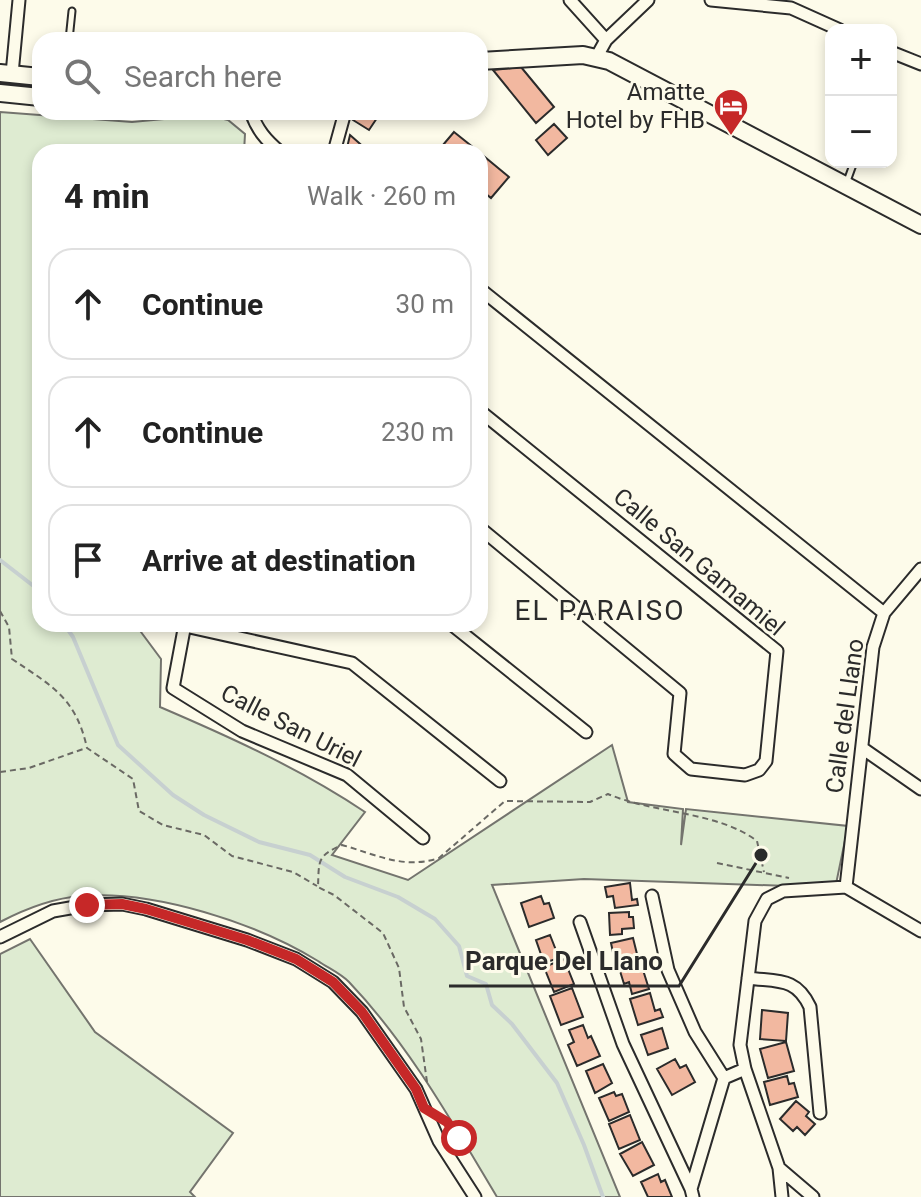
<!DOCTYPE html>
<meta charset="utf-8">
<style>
:root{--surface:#fff;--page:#f6f6f6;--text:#222;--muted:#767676;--line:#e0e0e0}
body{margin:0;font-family:Roboto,sans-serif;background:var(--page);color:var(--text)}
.controls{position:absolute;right:24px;top:24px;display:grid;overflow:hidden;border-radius:16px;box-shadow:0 4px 12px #0003}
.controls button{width:72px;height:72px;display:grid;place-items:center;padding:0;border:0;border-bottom:2px solid var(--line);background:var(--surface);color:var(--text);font:40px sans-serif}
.stop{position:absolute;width:24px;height:24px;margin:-18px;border:6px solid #c62828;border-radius:50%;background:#fff}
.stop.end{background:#c62828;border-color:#fff;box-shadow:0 2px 8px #0008}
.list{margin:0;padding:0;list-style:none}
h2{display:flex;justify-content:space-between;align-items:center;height:104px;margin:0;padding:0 32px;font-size:34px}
h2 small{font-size:26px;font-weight:400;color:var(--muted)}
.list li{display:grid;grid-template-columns:52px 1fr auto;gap:24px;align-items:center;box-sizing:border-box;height:112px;margin:0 16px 16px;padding:0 16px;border:2px solid var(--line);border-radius:24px}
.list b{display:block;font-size:30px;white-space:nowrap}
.list em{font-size:26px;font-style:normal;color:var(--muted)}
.icon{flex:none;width:44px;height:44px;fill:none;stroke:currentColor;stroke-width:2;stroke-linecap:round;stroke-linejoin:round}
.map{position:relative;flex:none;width:921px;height:1197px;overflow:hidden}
.search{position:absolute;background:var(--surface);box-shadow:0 4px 12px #0003;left:32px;top:32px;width:456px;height:88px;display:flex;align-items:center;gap:20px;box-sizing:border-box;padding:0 28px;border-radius:24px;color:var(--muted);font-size:30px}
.panel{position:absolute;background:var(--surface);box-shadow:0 4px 12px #0003;left:32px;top:144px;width:456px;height:488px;border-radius:24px}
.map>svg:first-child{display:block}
.green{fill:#deebd1;stroke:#74746e;stroke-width:2}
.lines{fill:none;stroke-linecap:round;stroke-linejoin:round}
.stream{stroke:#c7d0d0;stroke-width:4}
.building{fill:#f2b8a0;stroke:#2b2b2b;stroke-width:2}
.lane-casing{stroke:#2b2b2b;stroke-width:9}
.street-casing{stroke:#2b2b2b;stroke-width:15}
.secondary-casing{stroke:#2b2b2b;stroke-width:20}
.path{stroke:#6a6964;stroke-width:2;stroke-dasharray:6 4;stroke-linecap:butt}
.lane{stroke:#fdfbea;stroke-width:5}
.street{stroke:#fdfbea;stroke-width:11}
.secondary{stroke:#fdfbea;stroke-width:16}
.route{stroke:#c62828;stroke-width:10}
.labels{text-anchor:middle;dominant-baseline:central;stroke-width:6;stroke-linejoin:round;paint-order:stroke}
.poi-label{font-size:24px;fill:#2b2b2b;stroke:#fdfbea;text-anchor:end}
.street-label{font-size:24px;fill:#2b2b2b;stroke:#fdfbea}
.quarter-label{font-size:28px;letter-spacing:2px;fill:#2b2b2b;stroke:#fdfbea}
.leader{fill:none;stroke:#2b2b2b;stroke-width:3}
.callout-dot{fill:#2b2b2b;stroke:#fdfbea;stroke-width:3}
.callout-label{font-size:26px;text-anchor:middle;font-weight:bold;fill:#2b2b2b;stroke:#fdfbea;stroke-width:6;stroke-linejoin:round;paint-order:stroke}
</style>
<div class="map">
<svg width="921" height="1197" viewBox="0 0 921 1197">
<rect width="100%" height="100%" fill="#fdfbea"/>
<path class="green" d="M0,112l132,10 75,-7 21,5 17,14 -1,18h-204v472h95l26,35 -1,48c70,30 141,62 205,105l-33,43 76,25 204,-135 16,57 55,7 -2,36 5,-36 162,17 -12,58 -48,2 -204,-7 -92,6 128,312h-123c-45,-75 -88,-152 -148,-215 -9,-9 -21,-14 -31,-21 -62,-38 -163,-71 -237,-65 -27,2 -58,14 -81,26z
M30,939l65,93 138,101 -43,59 5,5h-195v-243z"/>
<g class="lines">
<path class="stream" d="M0,560l40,31
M64,624l9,13 45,108 55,50 31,20 55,27 51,13 35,22 53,20 37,22 24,27 8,30 19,8 6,21 20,19 45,59 27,62 19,52"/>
</g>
<path class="building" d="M521,67l33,40 -18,16 -43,-53z
M358,112h23l-12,18 -16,-10z
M554,124l13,14 -19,17 -12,-15z
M454,132l25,20h-42z
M350,135l17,15 -1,2h-20z
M480,153l29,24 -18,21 -11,-9z
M630,883l2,17 5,-1 1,6 -23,3 -2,-12 -6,1 -2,-10z
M541,896l3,8 5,-1 5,15 -25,9 -8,-24z
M629,912v5h4l1,11 -12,1v5l-12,1 -1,-22z
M550,935l9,23 -15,5 -8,-23z
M633,938l6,24 -23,5 -5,-24z
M564,959l10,25 -20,8 -10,-25z
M638,966l2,5 3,-1 6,19 -17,5 -3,-12 -5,2 -4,-13z
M572,988l11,29 -22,8 -11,-29z
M650,993l5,18 5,-2 3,8 -25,8 -8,-26z
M762,1010l26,3 -2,28 -26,-2z
M583,1025l5,13 3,-2 9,20 -23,10 -9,-21 6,-3 -5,-12z
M662,1028l6,20 -20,7 -7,-20z
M786,1042l8,29 -26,7 -8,-29z
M675,1059l5,9 6,-3 9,17 -23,13 -15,-26z
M603,1064l9,19 -17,10 -9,-22z
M787,1076l2,8 5,-1 4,14 -28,8 -6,-23z
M614,1092l2,4 6,-2 7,18 -20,9 -10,-23z
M796,1101l13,11 -3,4 9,8 -10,11 -8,-8 -4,4 -13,-12z
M630,1115l10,25 -21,9 -10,-25z
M642,1142l12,23 -21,11 -13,-22z
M658,1174l3,8 4,-2 7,17h-24l-7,-15z"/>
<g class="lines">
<defs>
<path id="lane" d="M69,40l3,-29
M846,184l8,-22"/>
<path id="street" d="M570,0l36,40
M711,0l80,8 49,22
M891,52l30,12
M596,58l10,-18 42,-40
M12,74l7,-74
M251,112c6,18 15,28 29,40
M334,152l11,-40
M480,289l404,324
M480,411l297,240 -11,110 -7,9 -14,5 -54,-6 -17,-15 6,-61 -200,-165
M185,624l-12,64 69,43 105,44 76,63
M451,624l135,108
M185,626l167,37 148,118
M862,748l59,41
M846,887l27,-240 11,-34 37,-44
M846,887l75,44
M652,896l16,74 27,62 29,46
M580,922l43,122 68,145
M0,937l53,-26 34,-6 35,-1 24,5 101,31 49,19 37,23 29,30 54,77 23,52 36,56
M748,978c30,4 48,-1 62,29l10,106
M779,1168l34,29
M693,1197l-2,-8 33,-111 21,-9
M782,1197l-3,-29 -34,-99 -5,-24 15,-124 12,-22 16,-8 63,-4"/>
<path id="secondary" d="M480,61l103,-6 26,6 312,164
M0,73l40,4
M0,93l40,4"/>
</defs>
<use href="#lane" class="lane-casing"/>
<use href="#street" class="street-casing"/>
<use href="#secondary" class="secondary-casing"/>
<path class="path" d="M0,611l9,16 3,32c40,27 64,39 75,89l46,31 6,32 24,14 41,10 28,21 61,16 24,14
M0,772l29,-4 57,-20
M717,863l72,15
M427,1082l-6,-43 -17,-32 -5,-39 -16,-35 -49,-38 -16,-8c1,-27 -1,-31 24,-42 33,9 62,25 97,13l66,-57 85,1 18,-8c47,20 109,17 149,47l7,31
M441,1118c14,8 18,20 19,34"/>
<use href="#lane" class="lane"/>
<use href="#street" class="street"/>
<use href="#secondary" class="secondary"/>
</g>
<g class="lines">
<path class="route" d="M87,905l35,-1 24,5 101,31 49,19 37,23 29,30 54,77 8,19 23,14 12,16"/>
</g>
<defs>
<symbol id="hotel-pin" viewBox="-11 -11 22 30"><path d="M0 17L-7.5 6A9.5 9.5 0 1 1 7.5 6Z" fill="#c62828" stroke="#fdfbea"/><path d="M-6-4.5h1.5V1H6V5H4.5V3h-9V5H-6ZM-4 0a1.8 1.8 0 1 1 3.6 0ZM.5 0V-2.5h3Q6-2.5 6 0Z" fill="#fff"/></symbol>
</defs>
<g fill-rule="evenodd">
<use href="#hotel-pin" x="711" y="86" width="40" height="54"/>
</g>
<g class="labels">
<g class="poi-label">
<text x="705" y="92">Amatte<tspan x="705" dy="28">Hotel by FHB</tspan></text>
</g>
<g class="street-label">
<text transform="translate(699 562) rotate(40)">Calle San Gamamiel</text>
<text transform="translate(845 716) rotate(-82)">Calle del Llano</text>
<text transform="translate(291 726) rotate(27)">Calle San Uriel</text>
</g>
<g class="quarter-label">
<text x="600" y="610">EL PARAISO</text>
</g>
</g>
<path class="leader" d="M761 855L679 986H449"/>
<circle class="callout-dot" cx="761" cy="855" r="8"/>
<g class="callout-label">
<text x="564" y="970">Parque Del Llano</text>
</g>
</svg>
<div class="controls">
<button>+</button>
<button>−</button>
</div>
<div class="stop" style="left:459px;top:1138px"></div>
<div class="stop end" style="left:87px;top:905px"></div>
<div class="search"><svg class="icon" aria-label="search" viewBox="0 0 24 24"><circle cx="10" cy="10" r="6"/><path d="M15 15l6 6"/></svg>Search here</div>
<section class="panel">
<h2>4 min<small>Walk · 260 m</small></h2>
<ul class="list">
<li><svg class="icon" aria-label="ahead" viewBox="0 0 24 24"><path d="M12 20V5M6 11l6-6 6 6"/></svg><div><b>Continue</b></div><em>30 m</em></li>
<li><svg class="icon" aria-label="ahead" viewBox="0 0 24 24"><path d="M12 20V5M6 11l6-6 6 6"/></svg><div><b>Continue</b></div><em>230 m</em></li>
<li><svg class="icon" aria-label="arrive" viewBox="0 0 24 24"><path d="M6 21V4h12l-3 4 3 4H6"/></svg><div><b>Arrive at destination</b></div></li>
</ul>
</section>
</div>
